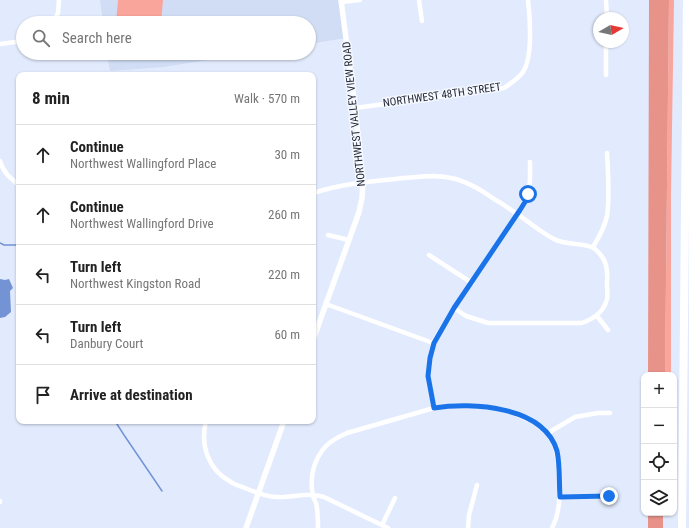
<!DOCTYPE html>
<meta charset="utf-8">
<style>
:root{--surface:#fff;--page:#f6f6f6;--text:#222;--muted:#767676;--line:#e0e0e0}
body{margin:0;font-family:"Roboto Condensed",sans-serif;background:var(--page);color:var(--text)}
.controls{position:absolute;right:12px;bottom:12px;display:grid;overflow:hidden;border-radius:8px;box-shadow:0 1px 3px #0004}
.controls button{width:36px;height:36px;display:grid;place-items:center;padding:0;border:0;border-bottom:1px solid var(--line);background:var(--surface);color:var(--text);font:20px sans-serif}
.compass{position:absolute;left:593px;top:12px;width:36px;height:36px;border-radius:50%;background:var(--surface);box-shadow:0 1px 3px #0004;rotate:81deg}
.stop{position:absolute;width:12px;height:12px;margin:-9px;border:3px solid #1a73e8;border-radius:50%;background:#fff}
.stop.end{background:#1a73e8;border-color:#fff;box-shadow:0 1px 4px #0008}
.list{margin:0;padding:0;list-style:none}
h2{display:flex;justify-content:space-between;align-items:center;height:52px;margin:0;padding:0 16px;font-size:17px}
h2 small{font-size:13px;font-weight:400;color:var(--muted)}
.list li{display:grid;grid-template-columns:26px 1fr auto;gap:12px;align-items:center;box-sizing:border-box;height:60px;padding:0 16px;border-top:1px solid var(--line)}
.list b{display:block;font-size:15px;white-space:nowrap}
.list p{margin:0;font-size:13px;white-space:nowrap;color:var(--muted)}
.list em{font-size:13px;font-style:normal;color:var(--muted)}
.icon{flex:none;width:22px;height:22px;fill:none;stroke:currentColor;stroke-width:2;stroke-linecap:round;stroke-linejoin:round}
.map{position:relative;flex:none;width:689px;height:528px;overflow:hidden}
.search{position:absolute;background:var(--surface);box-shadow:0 1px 3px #0004;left:16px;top:16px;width:300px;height:44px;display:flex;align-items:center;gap:10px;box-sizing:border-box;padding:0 14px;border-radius:22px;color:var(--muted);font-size:15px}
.panel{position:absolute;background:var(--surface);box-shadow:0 1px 3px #0004;left:16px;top:72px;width:300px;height:352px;border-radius:8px}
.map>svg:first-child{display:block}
.built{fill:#d1ddf4}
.green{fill:#f9a59b}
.forest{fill:#e89389}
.water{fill:#7393d5}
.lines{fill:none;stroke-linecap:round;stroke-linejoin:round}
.stream{stroke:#7393d5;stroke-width:1.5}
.minor{stroke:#fff;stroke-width:4.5}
.tertiary{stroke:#fff;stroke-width:5.5}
.motorway{stroke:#fff;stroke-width:8}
.route{stroke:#1a73e8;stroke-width:5}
.labels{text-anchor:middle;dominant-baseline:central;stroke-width:3;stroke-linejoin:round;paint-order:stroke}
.street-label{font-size:11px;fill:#1c212d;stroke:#f5f8ff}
</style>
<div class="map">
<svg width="689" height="528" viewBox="0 0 689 528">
<rect width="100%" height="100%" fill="#e2ebfe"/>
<path class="built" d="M100,0h241l5,38 -37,6v-21h-206z
M107,53h143l-86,14 -54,4z"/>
<path class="green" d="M118,0h45l-2,23h-45z
M669,0h5l-3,194v181h-6z"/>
<path class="forest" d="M649,0h20l-4,375h-17z
M648,513h15v15h-15z"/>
<path class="water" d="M0,279l5,1 4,-1 4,9 -3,3 1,21 -6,5 -5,1z"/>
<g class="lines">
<path class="stream" d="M0,243l4,2h15
M115,421l9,14 38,56"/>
<path class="minor" d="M419,0l3,21
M606,0l1,18
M341,2l19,-2
M53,23l5,-10 1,-13
M0,44l23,-3
M606,75v-33
M355,108l149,-20c7,-5 14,-9 19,-16 10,-15 7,-55 5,-72
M0,161c3,11 10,17 19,24
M313,193c8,-2 16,-5 23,-6 22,-5 45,-6 67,-9 16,-1 32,-4 48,0 16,3 29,11 43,21 9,5 17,11 25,16 12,9 23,18 35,24 12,7 33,3 41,10 12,10 13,20 12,35 0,5 1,11 0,15 -3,13 -14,20 -25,24h-94l-22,-7 -12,-8
M328,235l21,5
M593,247c6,-10 12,-20 14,-31 3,-19 1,-43 0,-63
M429,255l43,28
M326,304l107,39
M597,316l11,14
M434,408l-6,-32 2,-18 3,-15 21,-35 71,-106c6,-13 5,-26 5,-40
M206,421c-6,24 2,49 25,61 4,3 9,4 14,6 10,4 21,9 33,9 11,1 22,-3 34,-2 4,0 8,1 12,2l64,31
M548,433l27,-16 23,-4h12
M560,497l49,-1
M0,502v-1
M382,525l13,-27
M318,528c0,-8 0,-17 -2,-25 -1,-3 -3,-5 -3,-8 -4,-18 1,-36 13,-49 6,-6 14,-10 21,-13l87,-25c32,-5 65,-3 95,12 7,3 15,7 19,14 10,14 10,28 11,44 1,17 1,35 -7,50
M468,528l1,-13 8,-30"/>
<path class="tertiary" d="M313,340l36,-100 10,-28 3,-14 1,-16 -8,-74 -14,-108
M246,528l38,-107"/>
<path class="motorway" d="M682,528l5,-528"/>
</g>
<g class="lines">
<path class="route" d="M528,194l-3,8 -5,8 -66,98 -20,35 -4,15 -2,18 6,32c38,-6 110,-2 123,43 3,13 2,32 3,46l49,-1"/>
</g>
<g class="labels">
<g class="street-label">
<text transform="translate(442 95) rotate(-8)">NORTHWEST 48TH STREET</text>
<text transform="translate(354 114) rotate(-96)">NORTHWEST VALLEY VIEW ROAD</text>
</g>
</g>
</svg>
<div class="controls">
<button>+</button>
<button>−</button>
<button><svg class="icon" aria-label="locate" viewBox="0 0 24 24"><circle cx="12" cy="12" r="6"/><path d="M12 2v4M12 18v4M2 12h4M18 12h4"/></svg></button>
<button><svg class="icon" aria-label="layers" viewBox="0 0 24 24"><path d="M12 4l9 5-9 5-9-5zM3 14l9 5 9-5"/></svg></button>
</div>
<svg class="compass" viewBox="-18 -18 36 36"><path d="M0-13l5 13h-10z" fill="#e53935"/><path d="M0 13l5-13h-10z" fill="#767676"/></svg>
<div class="stop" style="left:528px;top:194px"></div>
<div class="stop end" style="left:609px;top:496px"></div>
<div class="search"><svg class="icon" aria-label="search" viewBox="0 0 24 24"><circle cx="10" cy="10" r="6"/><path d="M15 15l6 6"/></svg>Search here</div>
<section class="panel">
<h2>8 min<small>Walk · 570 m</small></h2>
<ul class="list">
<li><svg class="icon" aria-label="ahead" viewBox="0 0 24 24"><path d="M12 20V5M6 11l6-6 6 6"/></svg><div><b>Continue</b><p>Northwest Wallingford Place</p></div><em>30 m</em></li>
<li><svg class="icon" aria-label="ahead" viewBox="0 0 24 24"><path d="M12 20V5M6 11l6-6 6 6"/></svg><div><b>Continue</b><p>Northwest Wallingford Drive</p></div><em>260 m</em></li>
<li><svg class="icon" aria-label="left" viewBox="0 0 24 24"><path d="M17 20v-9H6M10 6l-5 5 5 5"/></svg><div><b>Turn left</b><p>Northwest Kingston Road</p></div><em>220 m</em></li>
<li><svg class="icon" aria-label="left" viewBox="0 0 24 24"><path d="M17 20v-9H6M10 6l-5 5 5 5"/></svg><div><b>Turn left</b><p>Danbury Court</p></div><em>60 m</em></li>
<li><svg class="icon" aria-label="arrive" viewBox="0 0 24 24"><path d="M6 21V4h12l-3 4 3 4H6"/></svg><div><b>Arrive at destination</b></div></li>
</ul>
</section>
</div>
